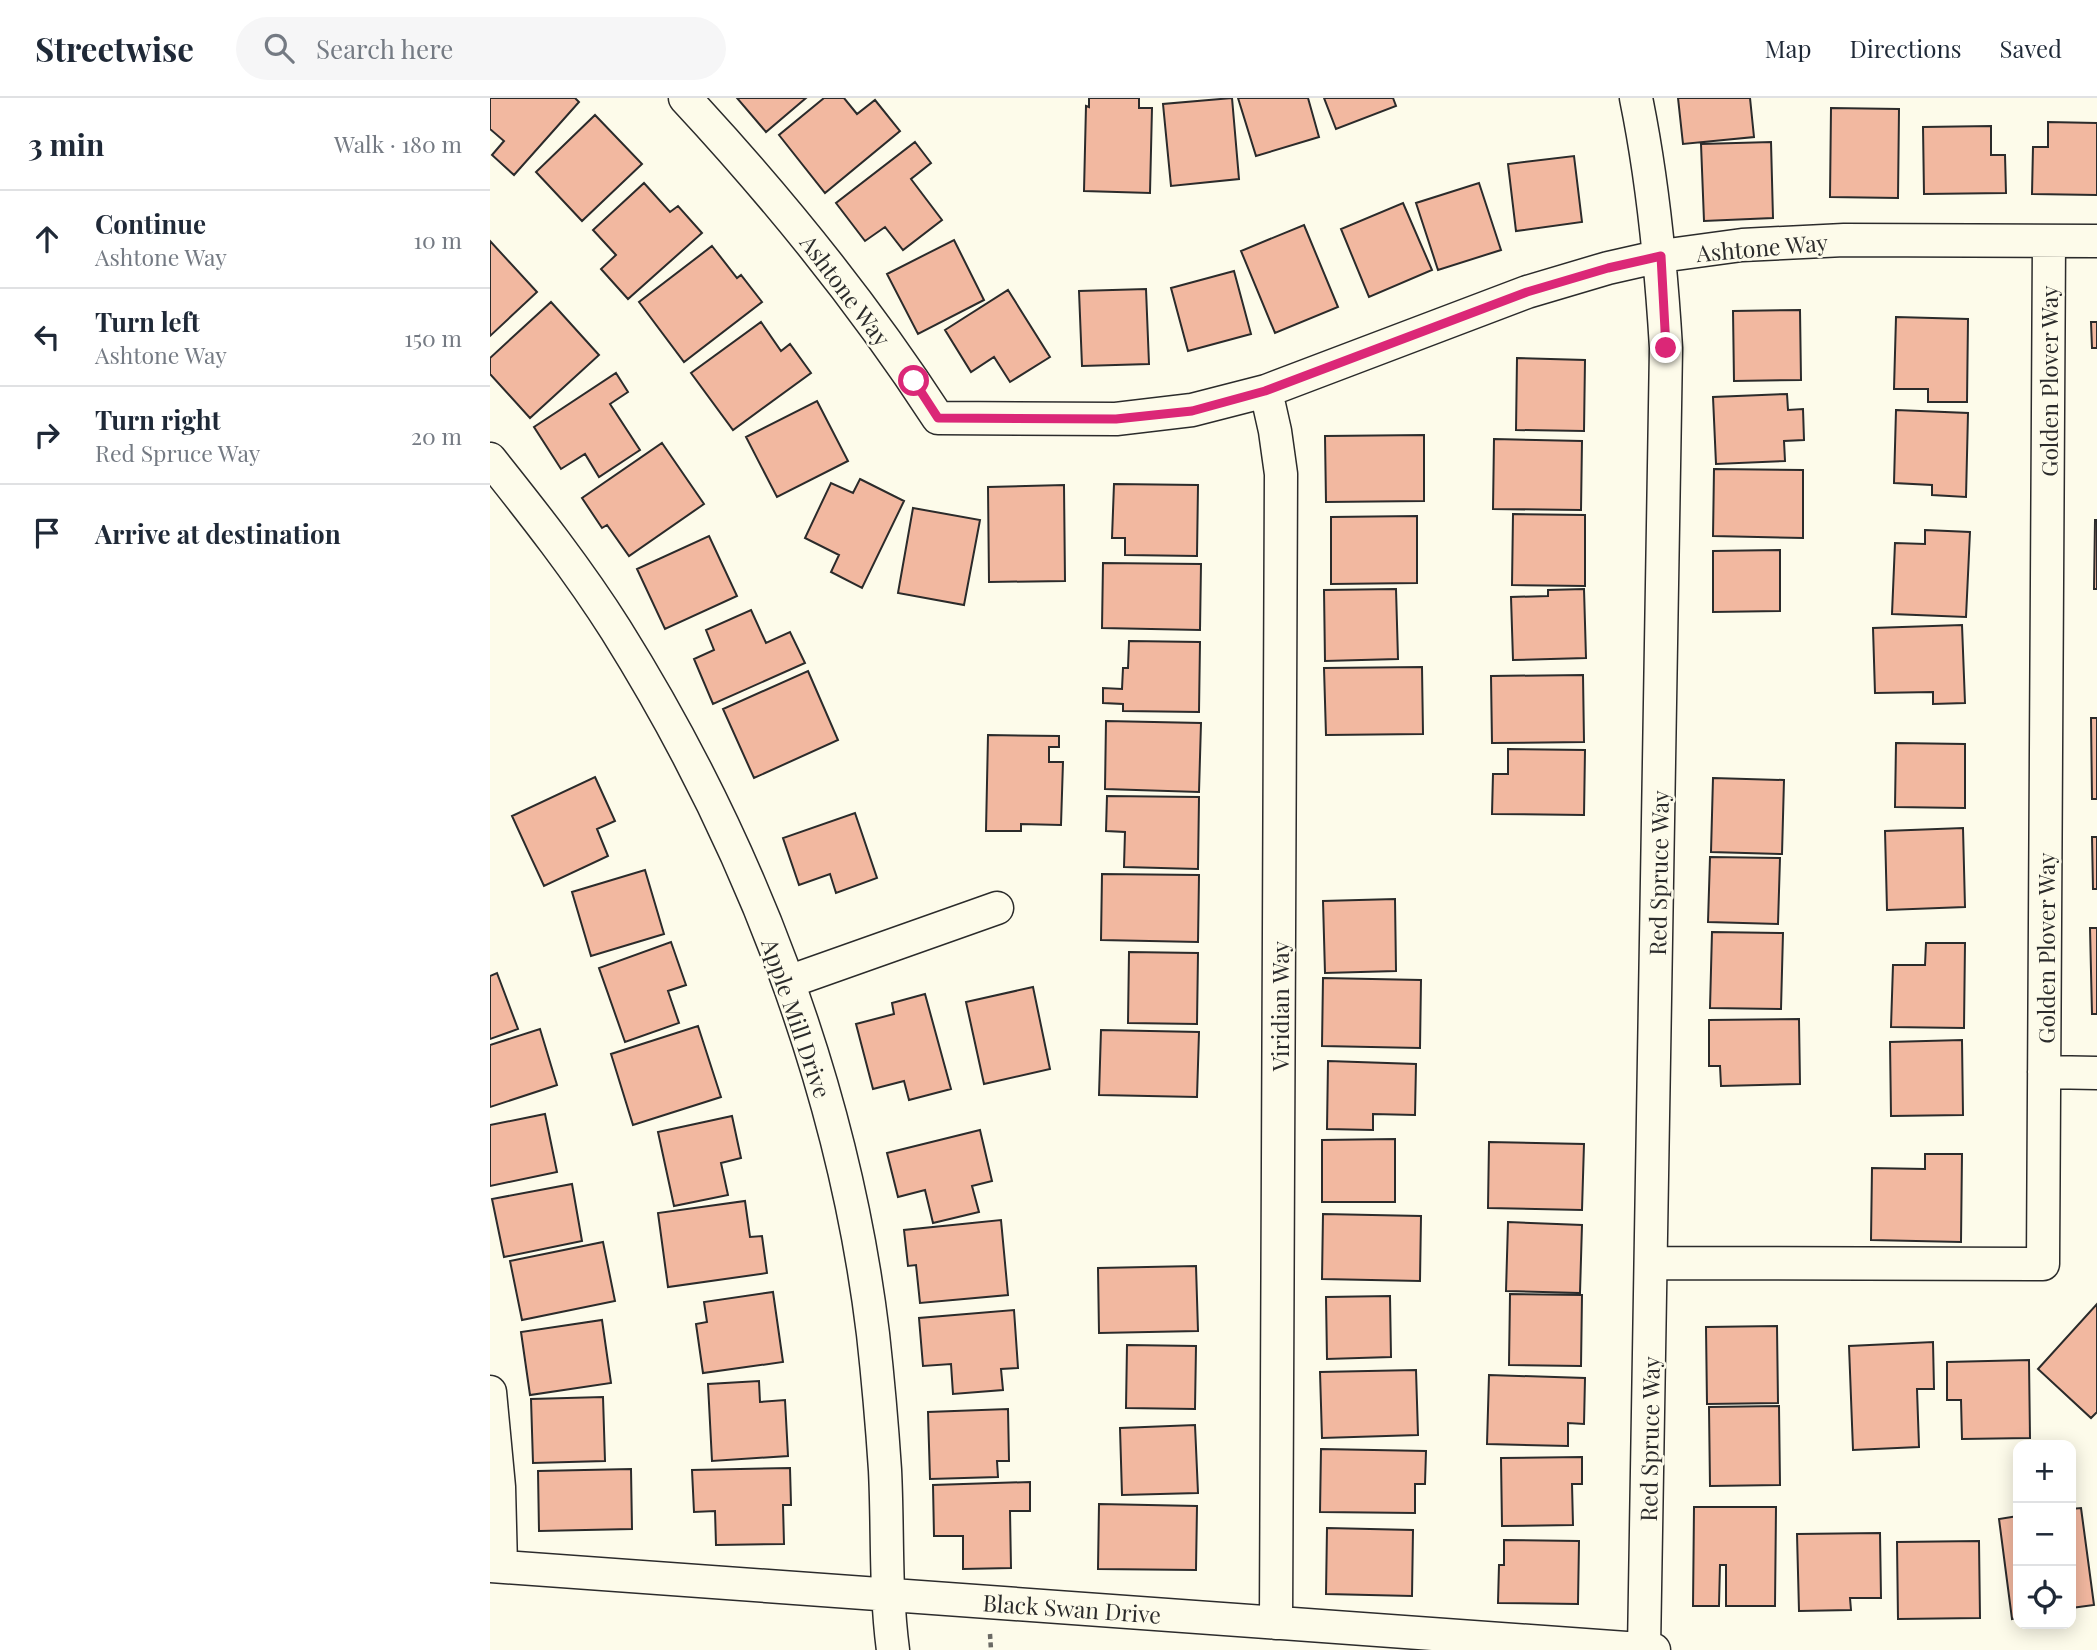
<!DOCTYPE html>
<meta charset="utf-8">
<style>
:root{--surface:#fff;--page:#f6f6f7;--text:#1f2937;--muted:#747a83;--line:#e0e1e3}
body{margin:0;font-family:"Playfair Display",serif;background:var(--page);color:var(--text)}
.controls{position:absolute;right:21px;bottom:21px;display:grid;overflow:hidden;border-radius:14px;box-shadow:0 4px 18px #0003}
.controls button{width:63px;height:63px;display:grid;place-items:center;padding:0;border:0;border-bottom:2px solid var(--line);background:var(--surface);color:var(--text);font:35px sans-serif}
.stop{position:absolute;width:21px;height:21px;margin:-16px;border:5px solid #db2777;border-radius:50%;background:#fff}
.stop.end{background:#db2777;border-color:#fff;box-shadow:0 2px 7px #0008}
.list{margin:0;padding:0;list-style:none}
h2{display:flex;justify-content:space-between;align-items:center;height:91px;margin:0;padding:0 28px;font-size:30px}
h2 small{font-size:23px;font-weight:400;color:var(--muted)}
.list li{display:grid;grid-template-columns:46px 1fr auto;gap:21px;align-items:center;box-sizing:border-box;height:98px;padding:0 28px;border-top:2px solid var(--line)}
.list b{display:block;font-size:26px;white-space:nowrap}
.list p{margin:0;font-size:23px;white-space:nowrap;color:var(--muted)}
.list em{font-size:23px;font-style:normal;color:var(--muted)}
.icon{flex:none;width:38px;height:38px;fill:none;stroke:currentColor;stroke-width:2;stroke-linecap:round;stroke-linejoin:round}
.map{position:relative;flex:none;width:1607px;height:1552px;overflow:hidden}
header{display:flex;align-items:center;gap:42px;box-sizing:border-box;height:98px;padding:0 35px;background:var(--surface);border-bottom:2px solid var(--line)}
header strong{font-size:33px}
nav{display:flex;gap:38px;margin-inline-start:auto;font-size:24px}
.search{width:490px;height:63px;background:var(--page);display:flex;align-items:center;gap:18px;box-sizing:border-box;padding:0 24px;border-radius:38px;color:var(--muted);font-size:26px}
main{display:flex}
aside{flex:1;background:var(--surface)}
.map>svg:first-child{display:block}
.building{fill:#f2b8a0;stroke:#2b2b2b;stroke-width:2}
.lines{fill:none;stroke-linecap:round;stroke-linejoin:round}
.street-casing{stroke:#2b2b2b;stroke-width:35}
.path{stroke:#6a6964;stroke-width:4.5;stroke-dasharray:5 3.5;stroke-linecap:butt}
.street{stroke:#fdfbea;stroke-width:32}
.route{stroke:#db2777;stroke-width:9}
.labels{text-anchor:middle;dominant-baseline:central;stroke-width:5;stroke-linejoin:round;paint-order:stroke}
.street-label{font-size:23px;fill:#2b2b2b;stroke:#fdfbea}
</style>
<header>
<strong>Streetwise</strong>
<div class="search"><svg class="icon" aria-label="search" viewBox="0 0 24 24"><circle cx="10" cy="10" r="6"/><path d="M15 15l6 6"/></svg>Search here</div>
<nav><a>Map</a><a>Directions</a><a>Saved</a></nav>
</header>
<main>
<aside>
<h2>3 min<small>Walk · 180 m</small></h2>
<ul class="list">
<li><svg class="icon" aria-label="ahead" viewBox="0 0 24 24"><path d="M12 20V5M6 11l6-6 6 6"/></svg><div><b>Continue</b><p>Ashtone Way</p></div><em>10 m</em></li>
<li><svg class="icon" aria-label="left" viewBox="0 0 24 24"><path d="M17 20v-9H6M10 6l-5 5 5 5"/></svg><div><b>Turn left</b><p>Ashtone Way</p></div><em>150 m</em></li>
<li><svg class="icon" aria-label="right" viewBox="0 0 24 24"><path d="M7 20v-9h11M14 6l5 5-5 5"/></svg><div><b>Turn right</b><p>Red Spruce Way</p></div><em>20 m</em></li>
<li><svg class="icon" aria-label="arrive" viewBox="0 0 24 24"><path d="M6 21V4h12l-3 4 3 4H6"/></svg><div><b>Arrive at destination</b></div></li>
</ul>
</aside>
<div class="map">
<svg width="1607" height="1552" viewBox="0 0 1607 1552">
<rect width="100%" height="100%" fill="#fdfbea"/>
<path class="building" d="M0,0h85l4,4 -65,73 -22,-20 12,-14 -14,-12z
M247,0h69l-40,34z
M334,0h20l13,16 18,-14 25,31 -75,62 -46,-58z
M599,0h50v10h13l-2,85 -66,-2 2,-85 3,1z
M742,0l7,81 -68,7 -8,-82z
M748,0h70l11,39 -63,19z
M834,0h69l3,8 -60,23z
M1188,0h72l4,39 -71,7z
M1341,10l68,1 -1,89 -68,-1z
M105,17l47,49 -60,57 -46,-49z
M1558,24l49,1v72l-65,-1 1,-47h15z
M1501,28v29h14l1,38 -82,1 -1,-67z
M425,44l16,21 -20,16 31,41 -39,30 -18,-23 -20,14 -29,-38z
M1281,44l2,76 -69,3 -3,-77z
M1084,58l8,66 -66,9 -8,-67z
M154,85l26,29 8,-6 24,27 -74,66 -27,-30 15,-14 -23,-25z
M989,85l22,67 -63,20 -22,-67z
M913,105l29,67 -63,27 -28,-68z
M814,127l34,82 -63,26 -34,-82z
M464,142l30,60 -66,34 -31,-60z
M0,143l47,51 -47,44z
M222,148l25,32 4,-3 21,27 -78,60 -45,-60z
M744,173l17,63 -63,17 -17,-63z
M656,191l3,75 -67,2 -3,-75z
M518,192l42,67 -40,25 -16,-25 -23,15 -26,-42z
M61,204l48,53 -69,63 -40,-44v-16z
M1310,212l1,70 -67,1 -1,-70z
M1406,219l72,2 -1,83h-39v-13h-34z
M271,224l20,29 9,-7 21,29 -78,57 -42,-57z
M1601,224h6v26h-5z
M1027,260l68,2 -1,71 -68,-1z
M126,275l12,19 -18,12 30,46 -41,27 -14,-23 -24,15 -27,-42z
M1297,296l1,16 15,-1 1,31 -20,1 1,20 -69,3 -3,-67z
M327,303l31,60 -71,36 -31,-60z
M1406,312l72,3 -2,84 -34,-2v-10l-38,-2z
M934,337v66l-98,1 -1,-66z
M1004,341l88,2 -1,69 -88,-1z
M172,345l42,61 -75,52 -22,-31 -5,3 -20,-30z
M1224,371l89,1v68l-90,-2z
M370,381l44,22 -42,87 -31,-16 8,-17 -34,-17 26,-55 22,10z
M624,386l84,1 -1,71 -72,-1v-17h-13z
M574,387l1,96 -76,1 -1,-95z
M423,410l67,12 -16,85 -66,-12z
M1023,416l72,1v71l-73,-1z
M927,418v67l-86,1v-67z
M1605,422h2v69h-3z
M1435,432l45,2 -4,85 -74,-3 3,-71 30,1z
M219,438l28,60 -72,33 -28,-60z
M1290,452v61l-67,1v-61z
M613,465l98,1 -1,66 -98,-2z
M906,491l2,70 -73,2 -1,-71z
M1094,491l2,69 -73,2 -2,-63 37,-1v-6z
M261,512l15,33 24,-11 15,31 -92,41 -19,-45 20,-9 -8,-20z
M1472,527l3,78 -32,1v-12l-58,1 -2,-65z
M639,543l71,1 -1,70 -76,-1v-7l-20,-1v-15l19,1 1,-21h5z
M932,569l1,67 -97,1 -2,-67z
M318,573l30,69 -84,38 -31,-69z
M1093,577l1,67 -92,1 -1,-67z
M1601,620h6v81h-5z
M616,623l95,2 -2,69 -94,-3z
M498,637l71,1v11h-10v15h14l-2,63 -40,-1v7h-35z
M1406,645l69,1v64l-70,-1z
M1018,651l77,1 -1,65 -92,-1 1,-40h15z
M105,679l20,44 -18,8 11,27 -64,30 -32,-70z
M1223,680l71,2 -2,74 -71,-2z
M617,698l92,1 -1,72 -74,-2 1,-35 -19,-1z
M365,715l22,65 -41,15 -6,-19 -31,11 -16,-47z
M1473,730l2,79 -78,3 -2,-79z
M1602,739h5v52h-4z
M1220,759l70,1 -2,66 -70,-2z
M155,772l19,64 -73,22 -19,-64z
M612,776l97,1 -1,67 -97,-2z
M905,801l1,72 -71,2 -2,-72z
M1600,830h7v86h-5z
M1222,834l71,1 -2,76 -71,-1z
M181,844l15,43 -18,6 11,32 -54,19 -26,-74z
M1436,845h39l-1,85 -73,-1 2,-62h32z
M639,854l69,1 -1,71 -69,-1z
M7,875l21,56 -28,10v-63z
M833,880l98,2 -1,68 -98,-2z
M543,889l17,82 -66,15 -18,-82z
M435,896l26,95 -42,11 -5,-19 -31,8 -17,-65 38,-10 -2,-11z
M1309,921l1,65 -79,2 -1,-20h-11v-46z
M208,928l23,71 -88,28 -22,-71z
M50,931l17,56 -67,22v-62z
M611,932l98,2 -2,65 -98,-2z
M1472,942l1,75 -72,1 -1,-74z
M838,963l88,3 -1,51 -42,-1v16l-46,-1z
M55,1016l12,58 -67,14v-61z
M242,1018l9,42 -20,5 7,32 -54,11 -16,-74z
M490,1032l12,51 -20,5 7,26 -46,11 -8,-33 -27,7 -11,-44z
M905,1041v63h-73v-62z
M999,1044l95,2 -2,66 -94,-2z
M1435,1056h37l-1,88 -90,-2 1,-72 53,1z
M82,1086l10,57 -78,16 -12,-58z
M255,1103l5,36 12,-1 5,37 -99,14 -10,-74z
M833,1116l98,2 -1,65 -98,-2z
M511,1122l7,75 -88,8 -4,-38 -8,1 -4,-36z
M1018,1124l74,3 -2,68 -74,-2z
M113,1144l12,59 -93,19 -12,-59z
M706,1168l2,65 -99,2 -1,-65z
M283,1194l10,70 -80,11 -7,-49 11,-2 -3,-20z
M1020,1196l72,1 -1,71 -72,-1z
M900,1198l1,61 -64,2 -1,-62z
M1607,1206v108l-6,6 -53,-49z
M524,1212l4,58 -17,1 2,21 -50,4 -2,-30 -28,2 -4,-48z
M112,1222l9,63 -81,12 -9,-63z
M1287,1228l1,77 -71,1 -1,-77z
M1443,1244l1,47h-17l2,58 -66,3 -4,-104z
M637,1247l69,1 -1,63 -69,-1z
M1539,1262l1,78 -68,1 -1,-39h-14v-38z
M926,1272l2,65 -96,3 -2,-66z
M999,1277l96,3 -1,46 -16,-1v23l-81,-2z
M269,1283l1,21 25,-2 3,56 -76,5 -4,-77z
M113,1299l2,64 -72,2 -2,-64z
M1289,1308l1,79 -70,1 -1,-79z
M518,1311l1,52h-12l1,16 -68,2 -2,-67z
M705,1327l3,68 -76,2 -2,-67z
M831,1351l105,2 -1,33h-10v29l-95,-1z
M1092,1359v27h-10l1,41 -71,1 -1,-68z
M300,1370l1,37h-8l1,39 -68,1 -1,-34 -21,1 -2,-42z
M141,1371l1,60 -93,2 -1,-60z
M540,1384v29h-20l1,57 -48,1v-33h-29l-1,-51z
M609,1406l98,2 -1,64 -98,-1z
M1204,1409h82l-1,99h-49v-41h-6l-1,41h-26z
M1591,1410l13,97 -23,3v-99z
M1528,1418v102l-6,1 -13,-100z
M837,1430l86,2 -1,66 -86,-2z
M1390,1435l1,65h-31l1,12 -52,1 -2,-77z
M1014,1442l75,1 -1,63 -80,-1 1,-38h5z
M1489,1443l1,77 -82,1 -1,-77z"/>
<g class="lines">
<defs>
<path id="street" d="M195,0c93,100 179,206 253,320l178,1 76,-9 74,-19 261,-99 81,-24 53,-12 81,-11 102,-5 253,1
M1146,0c17,83 25,166 30,250l-22,1301
M776,293l9,40 6,43 -5,1149
M0,361c44,55 88,111 126,171 133,212 227,456 257,704 5,45 9,91 12,136 3,60 0,120 8,180
M298,884l209,-74
M1554,974l53,1
M1162,1165l391,1 6,-1023
M0,1294l9,95 2,79
M0,1468l1164,84"/>
</defs>
<use href="#street" class="street-casing"/>
<path class="path" d="M500,1536l1,16"/>
<use href="#street" class="street"/>
</g>
<g class="lines">
<path class="route" d="M424,283l24,37 178,1 76,-8 73,-20 262,-99 81,-24 53,-12 5,92"/>
</g>
<g class="labels">
<g class="street-label">
<text transform="translate(1272 149) rotate(-5)">Ashtone Way</text>
<text transform="translate(356 192) rotate(53)">Ashtone Way</text>
<text transform="translate(1558 283) rotate(-90)">Golden Plover Way</text>
<text transform="translate(1168 775) rotate(-89)">Red Spruce Way</text>
<text transform="translate(1555 850) rotate(-90)">Golden Plover Way</text>
<text transform="translate(789 908) rotate(-90)">Viridian Way</text>
<text transform="translate(307 920) rotate(71)">Apple Mill Drive</text>
<text transform="translate(1159 1341) rotate(-89)">Red Spruce Way</text>
<text transform="translate(582 1510) rotate(4)">Black Swan Drive</text>
</g>
</g>
</svg>
<div class="controls">
<button>+</button>
<button>−</button>
<button><svg class="icon" aria-label="locate" viewBox="0 0 24 24"><circle cx="12" cy="12" r="6"/><path d="M12 2v4M12 18v4M2 12h4M18 12h4"/></svg></button>
</div>
<div class="stop" style="left:424px;top:283px"></div>
<div class="stop end" style="left:1176px;top:250px"></div>
</div>
</main>
